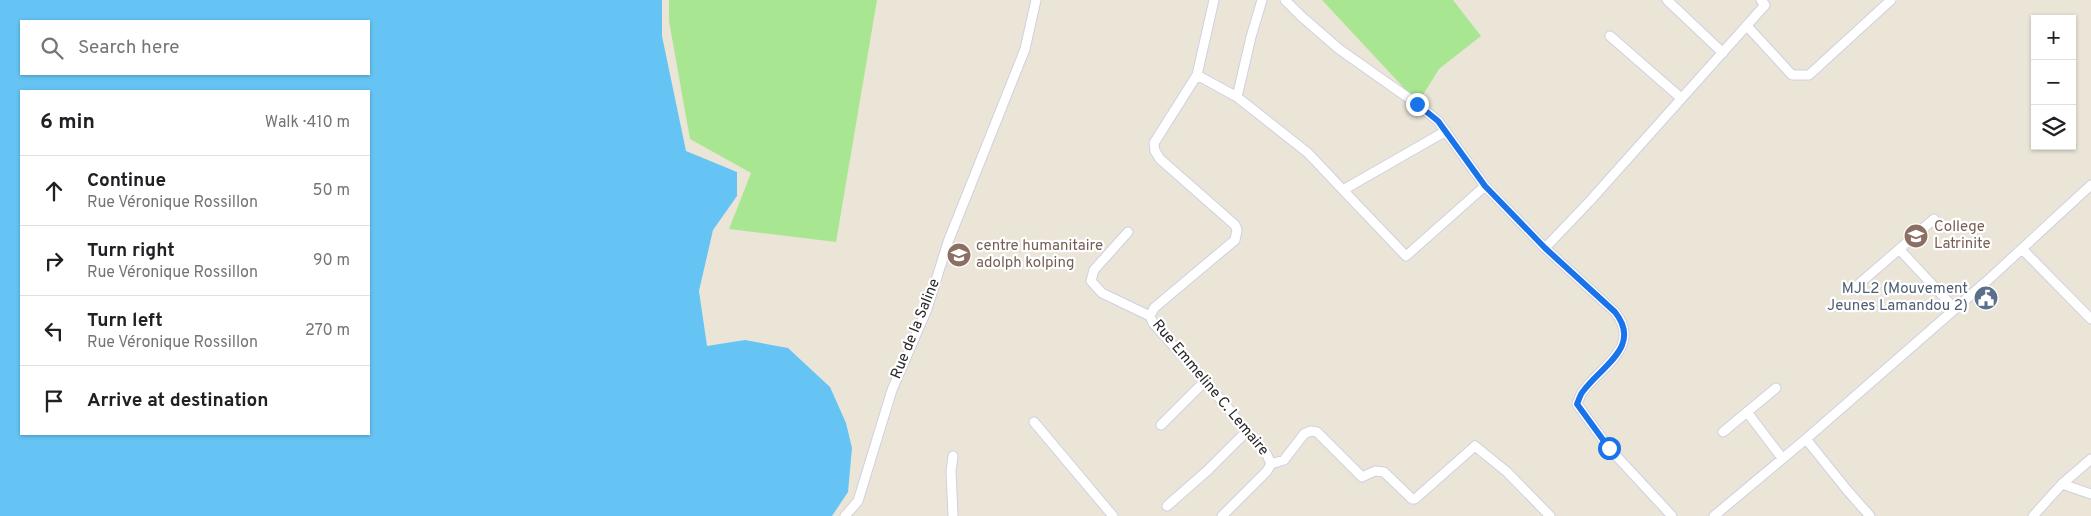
<!DOCTYPE html>
<meta charset="utf-8">
<style>
:root{--surface:#fff;--page:#f6f6f6;--text:#202124;--muted:#757577;--line:#e0e0e0}
body{margin:0;font-family:Overpass,sans-serif;background:var(--page);color:var(--text)}
.controls{position:absolute;right:15px;top:15px;display:grid;overflow:hidden;border-radius:0px;box-shadow:0 1px 4px #0004}
.controls button{width:45px;height:45px;display:grid;place-items:center;padding:0;border:0;border-bottom:1px solid var(--line);background:var(--surface);color:var(--text);font:25px sans-serif}
.stop{position:absolute;width:15px;height:15px;margin:-11px;border:4px solid #1a73e8;border-radius:50%;background:#fff}
.stop.end{background:#1a73e8;border-color:#fff;box-shadow:0 1px 5px #0008}
.list{margin:0;padding:0;list-style:none}
h2{display:flex;justify-content:space-between;align-items:center;height:65px;margin:0;padding:0 20px;font-size:21px}
h2 small{font-size:16px;font-weight:400;color:var(--muted)}
.list li{display:grid;grid-template-columns:32px 1fr auto;gap:15px;align-items:center;box-sizing:border-box;height:70px;padding:0 20px;border-top:1px solid var(--line)}
.list b{display:block;font-size:19px;white-space:nowrap}
.list p{margin:0;font-size:16px;white-space:nowrap;color:var(--muted)}
.list em{font-size:16px;font-style:normal;color:var(--muted)}
.icon{flex:none;width:28px;height:28px;fill:none;stroke:currentColor;stroke-width:2;stroke-linecap:round;stroke-linejoin:round}
.map{position:relative;flex:none;width:2091px;height:516px;overflow:hidden}
.search{position:absolute;background:var(--surface);box-shadow:0 1px 4px #0004;left:20px;top:20px;width:350px;height:55px;display:flex;align-items:center;gap:12px;box-sizing:border-box;padding:0 18px;border-radius:0px;color:var(--muted);font-size:19px}
.panel{position:absolute;background:var(--surface);box-shadow:0 1px 4px #0004;left:20px;top:90px;width:350px;height:345px;border-radius:0px}
.map>svg:first-child{display:block}
.green{fill:#a8e691}
.water{fill:#65c4f4;fill-rule:evenodd}
.lines{fill:none;stroke-linecap:round;stroke-linejoin:round}
.street-casing{stroke:#ced0e2;stroke-width:11}
.street{stroke:#fff;stroke-width:9}
.route{stroke:#1a73e8;stroke-width:6}
.labels{text-anchor:middle;dominant-baseline:central;stroke-width:4.5;stroke-linejoin:round;paint-order:stroke}
.education-label{font-size:15px;fill:#785e54;stroke:#fff;text-anchor:start}
.service-label{font-size:15px;fill:#4e5e75;stroke:#fff;text-anchor:end}
.street-label{font-size:15px;fill:#282828;stroke:#fff}
</style>
<div class="map">
<svg width="2091" height="516" viewBox="0 0 2091 516">
<rect width="100%" height="100%" fill="#ebe5d8"/>
<path class="green" d="M669,0h208l-41,242 -107,-13 22,-56 -61,-34 -21,-118z
M1322,0h131l28,36 -42,33 -21,34z"/>
<path class="water" d="M0,0h662v36l24,115 51,21v24l-24,34 -14,61 8,55 38,-6 43,8 42,39 16,36 6,25 -4,44 -16,24h-832zM21,21h348v53h-348zM21,91h348v343h-348z"/>
<g class="lines">
<defs>
<path id="street" d="M1214,0l-17,75 -43,68 1,8 5,8 75,66 2,5 -2,10 -81,68 -4,8 3,7 52,58 62,74 4,9 -4,7 -45,45
M1262,0l-11,37 -14,60 71,56 35,37 103,-59
M1285,0l16,16 38,33 78,55 21,17 47,65 60,62 70,64c27,34 -12,53 -31,78 -4,4 -5,10 -7,14l32,44 63,68
M1667,0l56,53
M1747,26l45,49h17l82,-75
M1610,36l71,62
M1197,75l40,22
M1343,190l63,66 79,-70
M1128,232l-34,38 -3,11 11,12 48,23
M1545,248l44,-46 176,-197 -4,-5
M2022,249l69,70
M1900,250l55,59
M1852,290l82,-71
M1747,412l35,46
M1034,422l79,94
M1161,425l44,-44
M1723,432l53,-44
M1806,439l41,51 23,26
M953,456l-2,15 2,45
M1271,464l13,-4 20,-26 7,-3 6,1 45,45 13,-6 9,1 28,27h3l60,-53 32,26 43,44
M2062,484l29,10
M1167,506l41,-36 39,-39
M845,516l13,-15 34,-111 35,-81 21,-67 77,-193 11,-49
M1714,516l92,-77 181,-158 104,-96
M2033,516l29,-32 29,-25"/>
</defs>
<use href="#street" class="street-casing"/>
<use href="#street" class="street"/>
</g>
<g class="lines">
<path class="route" d="M1417,104l21,17 47,65 60,62 70,64c27,34 -12,53 -31,78 -4,4 -5,10 -7,14l32,44"/>
</g>
<defs>
<symbol id="school-disc" viewBox="-11 -11 22 22"><circle r="9.5" fill="#8d6e63" stroke="#fff"/><path d="M0-5L7-2L0 1L-7-2ZM-4 1L0 2.5L4 1V4Q0 6-4 4Z" fill="#fff"/></symbol>
<symbol id="university-disc" viewBox="-11 -11 22 22"><circle r="9.5" fill="#8d6e63" stroke="#fff"/><path d="M0-5L7-2L0 1L-7-2ZM-4 1L0 2.5L4 1V4Q0 6-4 4Z" fill="#fff"/></symbol>
<symbol id="civic-disc" viewBox="-11 -11 22 22"><circle r="9.5" fill="#5c6f8a" stroke="#fff"/><path d="M-.6-6.5H3V-4.5H.6V-3L4-1V1h2V6H-6V1h2V-1L-.6-3ZM-1.2 2.5V6h2.4V2.5Z" fill="#fff"/></symbol>
</defs>
<g fill-rule="evenodd">
<use href="#school-disc" x="1902" y="222" width="28" height="28"/>
<use href="#university-disc" x="945" y="241" width="28" height="28"/>
<use href="#civic-disc" x="1972" y="284" width="28" height="28"/>
</g>
<g class="labels">
<g class="education-label">
<text x="1934" y="227">College<tspan x="1934" dy="17">Latrinite</tspan></text>
<text x="976" y="246">centre humanitaire<tspan x="976" dy="17">adolph kolping</tspan></text>
</g>
<g class="service-label">
<text x="1968" y="289">MJL2 (Mouvement<tspan x="1968" dy="17">Jeunes Lamandou 2)</tspan></text>
</g>
<g class="street-label">
<text transform="translate(916 329) rotate(-68)">Rue de la Saline</text>
<text transform="translate(1210 388) rotate(50)">Rue Emmeline C. Lemaire</text>
</g>
</g>
</svg>
<div class="controls">
<button>+</button>
<button>−</button>
<button><svg class="icon" aria-label="layers" viewBox="0 0 24 24"><path d="M12 4l9 5-9 5-9-5zM3 14l9 5 9-5"/></svg></button>
</div>
<div class="stop" style="left:1609px;top:448px"></div>
<div class="stop end" style="left:1417px;top:104px"></div>
<div class="search"><svg class="icon" aria-label="search" viewBox="0 0 24 24"><circle cx="10" cy="10" r="6"/><path d="M15 15l6 6"/></svg>Search here</div>
<section class="panel">
<h2>6 min<small>Walk · 410 m</small></h2>
<ul class="list">
<li><svg class="icon" aria-label="ahead" viewBox="0 0 24 24"><path d="M12 20V5M6 11l6-6 6 6"/></svg><div><b>Continue</b><p>Rue Véronique Rossillon</p></div><em>50 m</em></li>
<li><svg class="icon" aria-label="right" viewBox="0 0 24 24"><path d="M7 20v-9h11M14 6l5 5-5 5"/></svg><div><b>Turn right</b><p>Rue Véronique Rossillon</p></div><em>90 m</em></li>
<li><svg class="icon" aria-label="left" viewBox="0 0 24 24"><path d="M17 20v-9H6M10 6l-5 5 5 5"/></svg><div><b>Turn left</b><p>Rue Véronique Rossillon</p></div><em>270 m</em></li>
<li><svg class="icon" aria-label="arrive" viewBox="0 0 24 24"><path d="M6 21V4h12l-3 4 3 4H6"/></svg><div><b>Arrive at destination</b></div></li>
</ul>
</section>
</div>
